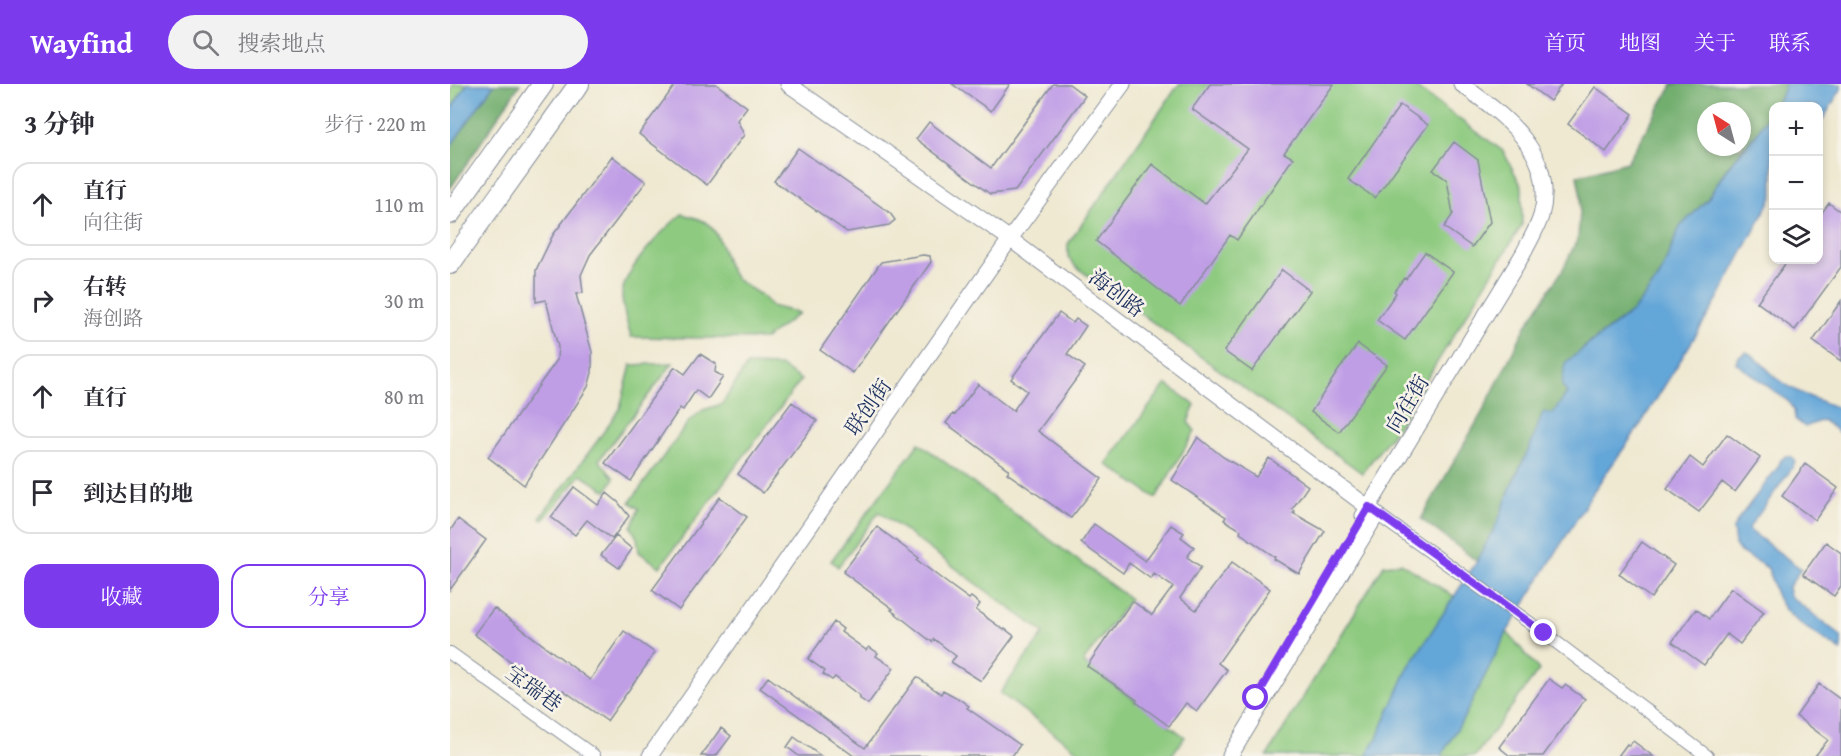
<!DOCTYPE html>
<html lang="zh">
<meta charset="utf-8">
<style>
:root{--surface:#fff;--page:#f2f2f3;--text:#2b2b33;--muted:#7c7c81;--line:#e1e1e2;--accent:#7c3aed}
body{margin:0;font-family:"Gentium Book Plus","Noto Serif SC",serif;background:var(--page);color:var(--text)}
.controls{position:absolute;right:18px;top:18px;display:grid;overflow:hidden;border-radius:12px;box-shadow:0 3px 9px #0003}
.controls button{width:54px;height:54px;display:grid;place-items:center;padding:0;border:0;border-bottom:2px solid var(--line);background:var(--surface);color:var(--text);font:30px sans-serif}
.compass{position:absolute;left:1247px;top:18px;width:54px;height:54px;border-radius:50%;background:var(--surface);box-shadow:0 3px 9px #0003;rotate:324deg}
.stop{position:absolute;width:18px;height:18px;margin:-14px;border:4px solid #7c3aed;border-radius:50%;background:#fff}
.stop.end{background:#7c3aed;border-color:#fff;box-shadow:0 2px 6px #0008}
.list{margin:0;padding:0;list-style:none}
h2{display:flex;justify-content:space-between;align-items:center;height:78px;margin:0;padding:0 24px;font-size:26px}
h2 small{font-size:20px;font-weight:400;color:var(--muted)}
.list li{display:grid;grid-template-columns:39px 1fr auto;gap:18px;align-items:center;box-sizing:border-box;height:84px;margin:0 12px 12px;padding:0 12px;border:2px solid var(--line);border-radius:18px}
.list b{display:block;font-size:22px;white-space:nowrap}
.list p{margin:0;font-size:20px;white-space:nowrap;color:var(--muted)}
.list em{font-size:20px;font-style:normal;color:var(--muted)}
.actions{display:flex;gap:12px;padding:18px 24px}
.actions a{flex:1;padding:14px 0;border:2px solid var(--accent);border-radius:18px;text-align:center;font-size:21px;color:var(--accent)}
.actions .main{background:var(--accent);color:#fff}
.icon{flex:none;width:33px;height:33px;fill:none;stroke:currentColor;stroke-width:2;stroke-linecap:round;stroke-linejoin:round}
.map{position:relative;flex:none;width:1391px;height:672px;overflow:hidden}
header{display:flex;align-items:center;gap:36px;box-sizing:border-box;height:84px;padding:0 30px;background:var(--accent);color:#fff}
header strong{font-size:28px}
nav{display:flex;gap:33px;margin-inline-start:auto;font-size:21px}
.search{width:420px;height:54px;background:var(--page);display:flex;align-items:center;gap:15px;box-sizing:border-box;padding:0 21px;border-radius:33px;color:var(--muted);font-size:22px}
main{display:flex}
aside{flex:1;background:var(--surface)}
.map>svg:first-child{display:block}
.green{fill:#8eca80;stroke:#547c6f;stroke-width:1.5}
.forest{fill:#72ae6e;stroke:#466e66;stroke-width:1.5;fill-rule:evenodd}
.water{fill:#64a6d8;stroke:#406a9b;stroke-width:1.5}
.building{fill:#c09ee6}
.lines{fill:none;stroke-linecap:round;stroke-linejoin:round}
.minor-casing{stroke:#858c98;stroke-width:14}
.tertiary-casing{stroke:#858c98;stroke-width:17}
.primary-casing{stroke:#858c98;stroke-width:22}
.minor{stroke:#fff;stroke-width:12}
.tertiary{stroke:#fff;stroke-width:15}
.primary{stroke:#fff;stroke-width:20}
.route{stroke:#7c3aed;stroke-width:8}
.labels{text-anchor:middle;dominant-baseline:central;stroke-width:5;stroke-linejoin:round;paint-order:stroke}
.street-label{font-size:21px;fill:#1b2f5e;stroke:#f7f3e8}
</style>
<header>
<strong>Wayfind</strong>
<div class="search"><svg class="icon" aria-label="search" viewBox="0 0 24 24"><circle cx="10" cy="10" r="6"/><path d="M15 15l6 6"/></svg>搜索地点</div>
<nav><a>首页</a><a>地图</a><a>关于</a><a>联系</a></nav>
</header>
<main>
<aside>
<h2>3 分钟<small>步行 · 220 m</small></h2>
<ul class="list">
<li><svg class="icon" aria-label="ahead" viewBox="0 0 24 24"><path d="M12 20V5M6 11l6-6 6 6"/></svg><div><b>直行</b><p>向往街</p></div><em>110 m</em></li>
<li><svg class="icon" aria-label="right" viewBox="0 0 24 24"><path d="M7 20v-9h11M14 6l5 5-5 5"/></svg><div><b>右转</b><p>海创路</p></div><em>30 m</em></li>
<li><svg class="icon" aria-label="ahead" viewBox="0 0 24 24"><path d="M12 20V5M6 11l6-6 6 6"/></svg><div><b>直行</b></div><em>80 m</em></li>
<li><svg class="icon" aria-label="arrive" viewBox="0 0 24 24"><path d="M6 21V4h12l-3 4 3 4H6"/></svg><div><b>到达目的地</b></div></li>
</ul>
<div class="actions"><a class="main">收藏</a><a>分享</a></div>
</aside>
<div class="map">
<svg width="1391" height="672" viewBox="0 0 1391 672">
<rect width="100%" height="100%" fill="#f7f3e8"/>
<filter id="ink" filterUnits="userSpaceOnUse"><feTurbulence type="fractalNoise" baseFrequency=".0167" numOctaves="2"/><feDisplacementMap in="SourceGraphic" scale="12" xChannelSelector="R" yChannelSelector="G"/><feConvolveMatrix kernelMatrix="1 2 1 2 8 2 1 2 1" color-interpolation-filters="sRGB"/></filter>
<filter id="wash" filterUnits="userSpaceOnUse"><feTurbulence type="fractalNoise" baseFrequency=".008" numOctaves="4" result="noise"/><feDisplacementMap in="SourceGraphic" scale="24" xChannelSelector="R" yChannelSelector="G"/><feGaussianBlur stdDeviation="1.35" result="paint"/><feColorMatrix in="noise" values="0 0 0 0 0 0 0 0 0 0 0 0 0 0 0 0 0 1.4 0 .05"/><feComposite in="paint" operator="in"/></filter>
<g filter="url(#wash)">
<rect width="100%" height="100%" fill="#efe9d2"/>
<path class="green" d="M4,0h13l-17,27v-20z
M729,0h232l92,67 19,36v38l-128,207 -32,41 -286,-206 -8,-10v-13z
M232,130c7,2 16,4 23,8 19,12 16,37 29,54 10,12 26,14 37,30l28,7 -34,26 -134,-2c-3,-13 -9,-28 -9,-41 0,-25 42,-67 60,-82z
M223,279l-74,97 15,18 -7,13 -26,-16 -38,45 -3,-2 58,-78 22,-32 11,-43z
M297,281l33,1 21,14 -141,187 -21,-15 -2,-14 -6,-11 8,-18 -9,-7 59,-81 14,-11 19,-6z
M716,300l29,21 -7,17 7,9 -39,67 -50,-34z
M469,359l211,156 -47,63 102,75 -14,19h-86l-85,-63 44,-60 -165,-121 -41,55 -7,-6z
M951,479l54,34 -47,71 -31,70 -11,18h-99l117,-191z
M1057,548l32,38 -64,86h-34l22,-37z"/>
<path class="forest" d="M44,0h26l-70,105v-42z
M1223,0h112l-4,12 -24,37 -29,33 -21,34 -27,27 -20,49 -26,34 -51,38 -16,45 -37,54 -17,35 -15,39 -21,40 -56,-42 62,-108 43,-85 36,-55 16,-33 3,-41 -4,-21 50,-14zM1256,27h36v36h-36z"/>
<path class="water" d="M17,0h27l-44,63v-36z
M1335,0h56v5l-22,37 -1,-20h-44l7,-10z
M1323,23v89l-61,113 -73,118 -42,59 -90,146 -44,87 -22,37h-75l11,-18 31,-70 69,-107 21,-40 15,-39 17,-35 13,-35 10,2 14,-21 -5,-8 3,-22 69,-53 26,-34 20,-49 27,-27 21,-33 29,-34z
M1296,268c14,6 20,18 32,27 18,14 42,22 63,30v25l-18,-14 -18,7 -10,-8 -1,-9 -5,-8 -53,-39 2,-6z
M1336,372l6,1 3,3 -2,7 -45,62 53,40 -13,19 2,8 51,40v15c-18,-14 -43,-25 -57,-43 -9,-11 -12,-26 -16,-40l-28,-16 -5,-7 -2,-16 6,-11 39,-51 3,-7z"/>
<g id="blocks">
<path class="building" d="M226,0h40l31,23 -10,13 7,15 -37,50 -68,-51z
M502,0h58l-19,27z
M603,0h16l16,12 -70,95 -25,3 -74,-55 13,-17 62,46z
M760,0h124l-50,69 9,5 -56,82 -7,-5 -50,71 -84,-65 56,-77 53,40 43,-55 -56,-40z
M1077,0h35l-12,17z
M1145,3l38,27 -27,38 -38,-28z
M950,21l28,20 -53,73 -27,-19z
M1004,58l24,18 12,62 -18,25 -28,-20 9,-13 -6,-34 -14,-10z
M348,64l92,65 5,7 -6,5 -42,7 -73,-51z
M162,72l34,26 -56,73 -9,20 2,18 -7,1 16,58v21l-4,14 -64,98 -36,-28 69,-97 1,-13 -12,-47 -10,2v-32l17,-35z
M1379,119l12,9v55l-46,63 -38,-28 31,-42h30v-42z
M975,168l28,20 -48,68 -28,-20 19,-27 -2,-2 10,-13 2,1z
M473,171l7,1 1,6 -78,111 -33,-23 61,-88z
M832,186l28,21 -58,80 -28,-20z
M1391,217v60l-28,-20z
M609,229l14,10 3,-4 10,7 -19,28 18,13 -47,64 64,48 -31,39 -64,-45 2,-3 -63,-47 7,-9 2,1 23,-31 35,27 14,-20 -16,-12z
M908,260l29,21 -48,67 -28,-20 27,-41z
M250,270l16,10 -1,8 8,5 -15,22 -12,-9 -13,20 -3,-2 -49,73 -26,-18 70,-96 10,7z
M342,318l25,19 -54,72 -25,-19z
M1277,350l33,24 -25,34 -13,-10 -23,30 -32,-23 23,-32 13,10z
M748,353l25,20 33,20 13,-19 39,28 -16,23 3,2 -2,2 32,18 -26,43 -25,-15 1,-2 -35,-24 1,-3 -17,-10 2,-3 -54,-37z
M1355,380l33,24 -23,32 -33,-24z
M124,403l24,18 9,-12 11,9 11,14 -17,23 -25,-19 -12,15 -24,-18z
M270,413l27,20 -68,93 -27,-20z
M8,435l28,21 -36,50v-59z
M644,440l51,37 26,-36 13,8 -3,4 13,10 -7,10 14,10 -21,31 16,12 36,-48 38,27 -52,74 9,7 -30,41 -11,-8 -17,23 -33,-24 1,-2 -50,-34 45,-65 20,14 21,-28 -19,-13 -3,5 -22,-16 -6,10 -42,-30z
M427,443l42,31 -2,2 30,23 22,16 2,-2 9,7 -4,6 28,20 1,-1 9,7 -33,45 -30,-19 5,-6 -22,-17 -2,3 -9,-7 -32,-25 2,-1 -50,-37z
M166,452l16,13 -13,19 -18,-13z
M1192,458l32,23 -23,33 -32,-24z
M1376,458l15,11v33l-7,10 -31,-22z
M1281,504l33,24 -24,32 -13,-10 -23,31 -32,-23 24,-33 13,10z
M44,524l96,72 34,-49 31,22 -48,68 -44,-31 -5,7 -84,-63z
M384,538l9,7 -2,3 25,18 3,-3 9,6 -2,3 18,12 -26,36 -9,-6 1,-2 -25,-19 -3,3 -9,-6 2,-3 -17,-12z
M318,593l97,71 52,-71 24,17 2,-4 16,9 10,7 -2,2 53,37 -8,11h-158l-94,-68z
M1099,595l13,9 3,-3 20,14 -42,57h-33l-11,-9z
M1369,600l22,16v56h-26l13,-16 -32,-24z
M271,644l10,8 -15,20h-15z
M344,653l27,19h-22l-12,-9z
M1183,657l20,15h-35l9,-12 2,2z"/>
</g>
</g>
<g filter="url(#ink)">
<use href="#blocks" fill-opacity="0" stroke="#858c98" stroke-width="1.5"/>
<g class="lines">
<defs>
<path id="minor" d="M927,430l167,119 163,123
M0,569l144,103"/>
<path id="tertiary" d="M338,0l222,155 367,275 -147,242
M913,432l160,-262c6,-12 14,-25 18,-38 17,-62 -37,-101 -80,-132
M200,672l360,-517 113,-155"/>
<path id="primary" d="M0,130l93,-130
M0,180l129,-180"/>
</defs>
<use href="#minor" class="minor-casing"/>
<use href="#tertiary" class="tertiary-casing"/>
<use href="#primary" class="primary-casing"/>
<use href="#minor" class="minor"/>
<use href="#tertiary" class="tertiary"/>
<use href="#primary" class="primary"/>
</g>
</g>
<g class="lines" filter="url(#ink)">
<path class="route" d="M806,614l113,-191 175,126"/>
</g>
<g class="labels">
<g class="street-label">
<text transform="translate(667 209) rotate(37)">海创路</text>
<text transform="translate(957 320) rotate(-59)">向往街</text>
<text transform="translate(418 323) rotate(-55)">联创街</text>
<text transform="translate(84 604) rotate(36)">宝瑞巷</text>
</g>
</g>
</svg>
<div class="controls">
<button>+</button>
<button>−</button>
<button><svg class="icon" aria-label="layers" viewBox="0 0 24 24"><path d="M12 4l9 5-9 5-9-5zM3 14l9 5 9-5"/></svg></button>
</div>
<svg class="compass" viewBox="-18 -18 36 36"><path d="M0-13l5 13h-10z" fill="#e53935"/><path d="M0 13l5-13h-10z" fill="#7c7c81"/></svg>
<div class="stop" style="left:806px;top:614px"></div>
<div class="stop end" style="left:1094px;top:549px"></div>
</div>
</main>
